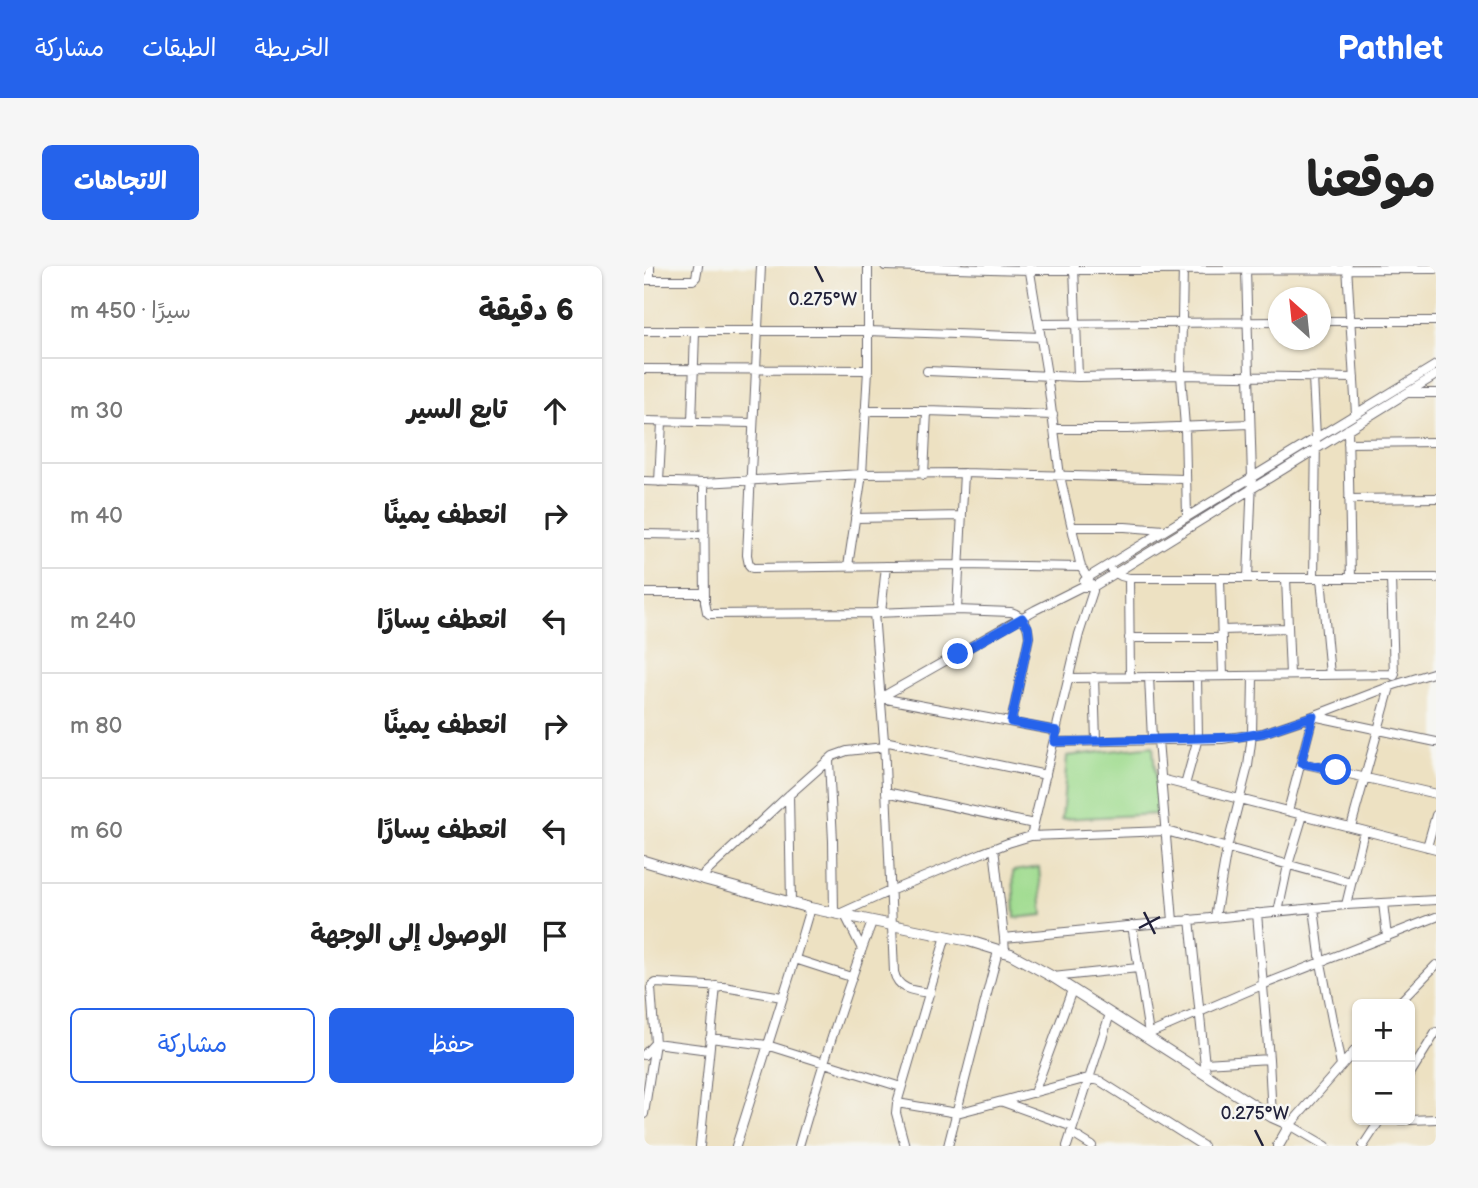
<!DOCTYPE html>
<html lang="ar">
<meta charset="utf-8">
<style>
:root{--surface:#fff;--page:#f6f6f6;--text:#222;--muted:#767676;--line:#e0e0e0;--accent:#2563eb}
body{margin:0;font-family:"Balsamiq Sans","Playpen Sans Arabic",sans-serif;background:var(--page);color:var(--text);direction:rtl}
.controls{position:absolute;right:21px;bottom:21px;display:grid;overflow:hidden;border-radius:10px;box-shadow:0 2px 5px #0004}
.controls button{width:63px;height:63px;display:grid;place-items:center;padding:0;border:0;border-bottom:2px solid var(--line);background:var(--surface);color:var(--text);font:35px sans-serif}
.compass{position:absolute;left:624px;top:21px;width:63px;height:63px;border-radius:50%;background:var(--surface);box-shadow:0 2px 5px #0004;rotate:333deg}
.stop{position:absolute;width:21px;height:21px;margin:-16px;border:5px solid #2563eb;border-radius:50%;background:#fff}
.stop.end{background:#2563eb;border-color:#fff;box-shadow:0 2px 7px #0008}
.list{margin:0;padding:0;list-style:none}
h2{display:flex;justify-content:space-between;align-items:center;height:91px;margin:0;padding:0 28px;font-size:30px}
h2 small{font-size:23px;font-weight:400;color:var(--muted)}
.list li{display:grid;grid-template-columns:46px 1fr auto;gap:21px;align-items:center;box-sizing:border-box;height:105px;padding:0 28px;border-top:2px solid var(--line)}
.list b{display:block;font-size:26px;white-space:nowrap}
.list em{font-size:23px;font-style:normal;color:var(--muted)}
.actions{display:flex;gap:14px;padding:21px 28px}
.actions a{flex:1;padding:16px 0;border:2px solid var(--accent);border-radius:10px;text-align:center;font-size:24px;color:var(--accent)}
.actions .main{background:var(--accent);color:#fff}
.icon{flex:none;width:38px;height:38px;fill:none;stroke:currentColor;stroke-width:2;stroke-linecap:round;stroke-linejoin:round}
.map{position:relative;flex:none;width:792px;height:880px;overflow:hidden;direction:ltr;border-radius:10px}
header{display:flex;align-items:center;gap:42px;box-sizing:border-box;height:98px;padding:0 35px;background:var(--accent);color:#fff}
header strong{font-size:33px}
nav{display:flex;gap:38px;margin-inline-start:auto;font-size:24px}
.intro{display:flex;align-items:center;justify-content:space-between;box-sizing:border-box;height:168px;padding:0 42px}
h1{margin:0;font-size:49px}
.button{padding:18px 32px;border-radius:10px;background:var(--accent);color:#fff;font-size:24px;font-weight:700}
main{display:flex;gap:42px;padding:0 42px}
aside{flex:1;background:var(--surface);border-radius:10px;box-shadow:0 2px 5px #0004}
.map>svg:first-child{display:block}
.green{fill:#a0dc90;stroke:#617f66;stroke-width:2}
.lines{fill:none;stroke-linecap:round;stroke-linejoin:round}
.minor-casing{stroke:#69656a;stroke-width:10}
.tertiary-casing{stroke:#69656a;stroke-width:12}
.minor{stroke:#fff;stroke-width:8}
.tertiary{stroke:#fff;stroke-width:10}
.route{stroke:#2563eb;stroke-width:9}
.ticks{fill:none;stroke:#22223b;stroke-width:2.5}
.ticks-label{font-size:18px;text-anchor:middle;fill:#22223b;stroke:#f6f6f2;stroke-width:5;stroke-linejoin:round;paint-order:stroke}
</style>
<header>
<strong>Pathlet</strong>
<nav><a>الخريطة</a><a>الطبقات</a><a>مشاركة</a></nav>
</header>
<div class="intro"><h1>موقعنا</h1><a class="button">الاتجاهات</a></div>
<main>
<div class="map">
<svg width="792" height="880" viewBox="0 0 792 880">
<rect width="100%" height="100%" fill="#f6f6f2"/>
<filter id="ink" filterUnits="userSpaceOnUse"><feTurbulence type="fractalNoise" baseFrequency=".0143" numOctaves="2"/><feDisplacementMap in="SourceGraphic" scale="14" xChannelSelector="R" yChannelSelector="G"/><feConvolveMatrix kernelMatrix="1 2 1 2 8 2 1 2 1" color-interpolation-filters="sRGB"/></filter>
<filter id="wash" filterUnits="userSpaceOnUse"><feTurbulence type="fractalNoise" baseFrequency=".00686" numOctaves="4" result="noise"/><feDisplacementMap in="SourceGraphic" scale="28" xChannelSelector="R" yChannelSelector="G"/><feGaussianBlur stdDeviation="1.57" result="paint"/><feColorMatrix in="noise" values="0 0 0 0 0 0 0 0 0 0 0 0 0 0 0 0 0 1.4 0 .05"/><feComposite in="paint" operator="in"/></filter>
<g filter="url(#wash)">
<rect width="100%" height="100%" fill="#ede1c2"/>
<path class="green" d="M509,480l5,68 -96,5 5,-63z
M395,601l4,48 -28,3 -2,-47z"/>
</g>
<g filter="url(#ink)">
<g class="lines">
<defs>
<path id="minor" d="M6,0v14
M117,0l-14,289 2,10 3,3 208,-3 121,2
M241,0l145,4h112l294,-1
M385,0l18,109 13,101 21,91 12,20v4l-14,43 -48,202
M430,0l4,111
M539,0l-2,109 4,52 2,90
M703,0l9,148
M602,4l6,208 -4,100
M0,14h49l3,-3 2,-11
M676,55h116
M396,58l238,-2
M0,65h224l173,6
M0,103l224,1
M283,105l151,6 103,-2 173,3
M669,111l3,61 -2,140
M763,127h29
M221,145h62l126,4
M0,155l108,2
M48,156l3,-91
M410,163h73l123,-5
M704,163l3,149
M704,177l88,-1
M280,209l3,-64
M0,215l60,2 158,-9 102,-1 221,6
M15,216l3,-60
M60,217l1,119 2,10 2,2 165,-1 83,-3 54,2c13,4 17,12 18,25l-18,85
M705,233l87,-1
M211,252l107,-2
M428,261h53l39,3
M0,268l61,1
M204,300l14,-92 6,-104v-104
M468,305l9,5 8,2h307
M485,312l1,99
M642,312l4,97
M677,312l9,97
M747,312l3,98
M576,313l3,97
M440,315l3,-3 349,-213
M0,327h61
M313,344l7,-137
M230,347l10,128 10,231c4,18 20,19 36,21
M237,347l5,-47
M578,364l65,-2
M485,372h93
M450,411l2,64
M505,411l3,62
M425,412l326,-4
M236,432l155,-88 46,-23h12l343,-212
M237,432l176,33
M514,474l15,181
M240,475l162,34
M410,476l168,-3 41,-6 50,-17 81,-31 42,-13
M185,495l4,80 1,72
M657,497l135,31
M517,513l275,70
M541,519l13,-47 -1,-62
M242,526l148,32
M145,529l2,108
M644,545l25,-95 123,26
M707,561l39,-140
M783,581l9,-32
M350,582l10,90
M56,612l89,-83 44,-39 14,-5 37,-4
M739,637l4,34
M702,639l18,-74
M670,642l7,55 20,103
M634,646l10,-47 15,-50
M613,647l12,146 3,58
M195,648l51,-23 92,-38 26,-10 23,-7 135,-5 185,51
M201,649l17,34
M571,651l12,-69 21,-82 4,-31 1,-59
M546,653l16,156
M488,659l17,109
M361,686l-1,-14 342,-33 90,-5
M151,693l56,18
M409,711l85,-9
M754,738l38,-39
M500,770l118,-51 174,-68
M66,772l57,7 134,42
M0,789l11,-12 54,7
M561,797l64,-4
M766,808l26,-42
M390,827l38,-103
M359,836l70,25
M253,837l60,10 131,-35 12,3 103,65
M0,848l11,-71 -4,-55 2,-3 3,-2 68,4 58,10
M736,854h25
M766,854l26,-1
M427,867l21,13
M56,880l16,-160
M92,880l59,-187 15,-51
M155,880c22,-76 45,-151 73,-224
M261,880l-9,-33 1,-10 49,-167
M304,880l50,-195
M423,880l43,-132
M682,880l-36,-21 67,-77
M719,880l17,-26"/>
<path id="tertiary" d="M0,595l56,17 110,30 159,33 42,13 42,23 219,140 18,8 -12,21"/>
</defs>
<use href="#minor" class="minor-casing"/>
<use href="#tertiary" class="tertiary-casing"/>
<use href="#minor" class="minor"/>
<use href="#tertiary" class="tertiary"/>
</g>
</g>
<g class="lines" filter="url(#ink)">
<path class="route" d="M314,388l64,-36 6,9 1,10 -18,85 46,9 -3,11 184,-5 25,-4 50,-17 -12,47 35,7"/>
</g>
<path class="ticks" d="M171,0l8,16M500,646l11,22M495,662l21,-11M611,864l8,16"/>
<g class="ticks-label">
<text x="179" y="39">0.275°W</text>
<text x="611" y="853">0.275°W</text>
</g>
</svg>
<div class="controls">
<button>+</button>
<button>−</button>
</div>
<svg class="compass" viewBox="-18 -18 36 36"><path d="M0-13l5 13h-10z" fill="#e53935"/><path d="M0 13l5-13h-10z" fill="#767676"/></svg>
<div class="stop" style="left:692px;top:504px"></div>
<div class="stop end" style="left:314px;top:388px"></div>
</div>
<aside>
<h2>6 دقيقة<small>سيرًا · 450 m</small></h2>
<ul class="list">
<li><svg class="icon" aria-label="ahead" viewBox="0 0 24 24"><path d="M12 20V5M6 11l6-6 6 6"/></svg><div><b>تابع السير</b></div><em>30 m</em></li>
<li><svg class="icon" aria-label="right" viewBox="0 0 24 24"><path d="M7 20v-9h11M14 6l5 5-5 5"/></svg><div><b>انعطف يمينًا</b></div><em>40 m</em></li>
<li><svg class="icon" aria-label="left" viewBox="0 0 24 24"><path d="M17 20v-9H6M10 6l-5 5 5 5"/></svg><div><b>انعطف يسارًا</b></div><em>240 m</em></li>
<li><svg class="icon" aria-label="right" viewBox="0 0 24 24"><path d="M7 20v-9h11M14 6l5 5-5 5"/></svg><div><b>انعطف يمينًا</b></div><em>80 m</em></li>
<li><svg class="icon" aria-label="left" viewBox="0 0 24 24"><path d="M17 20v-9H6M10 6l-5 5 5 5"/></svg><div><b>انعطف يسارًا</b></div><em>60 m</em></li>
<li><svg class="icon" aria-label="arrive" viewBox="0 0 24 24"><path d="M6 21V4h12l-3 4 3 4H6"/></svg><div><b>الوصول إلى الوجهة</b></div></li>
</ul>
<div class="actions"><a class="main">حفظ</a><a>مشاركة</a></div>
</aside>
</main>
